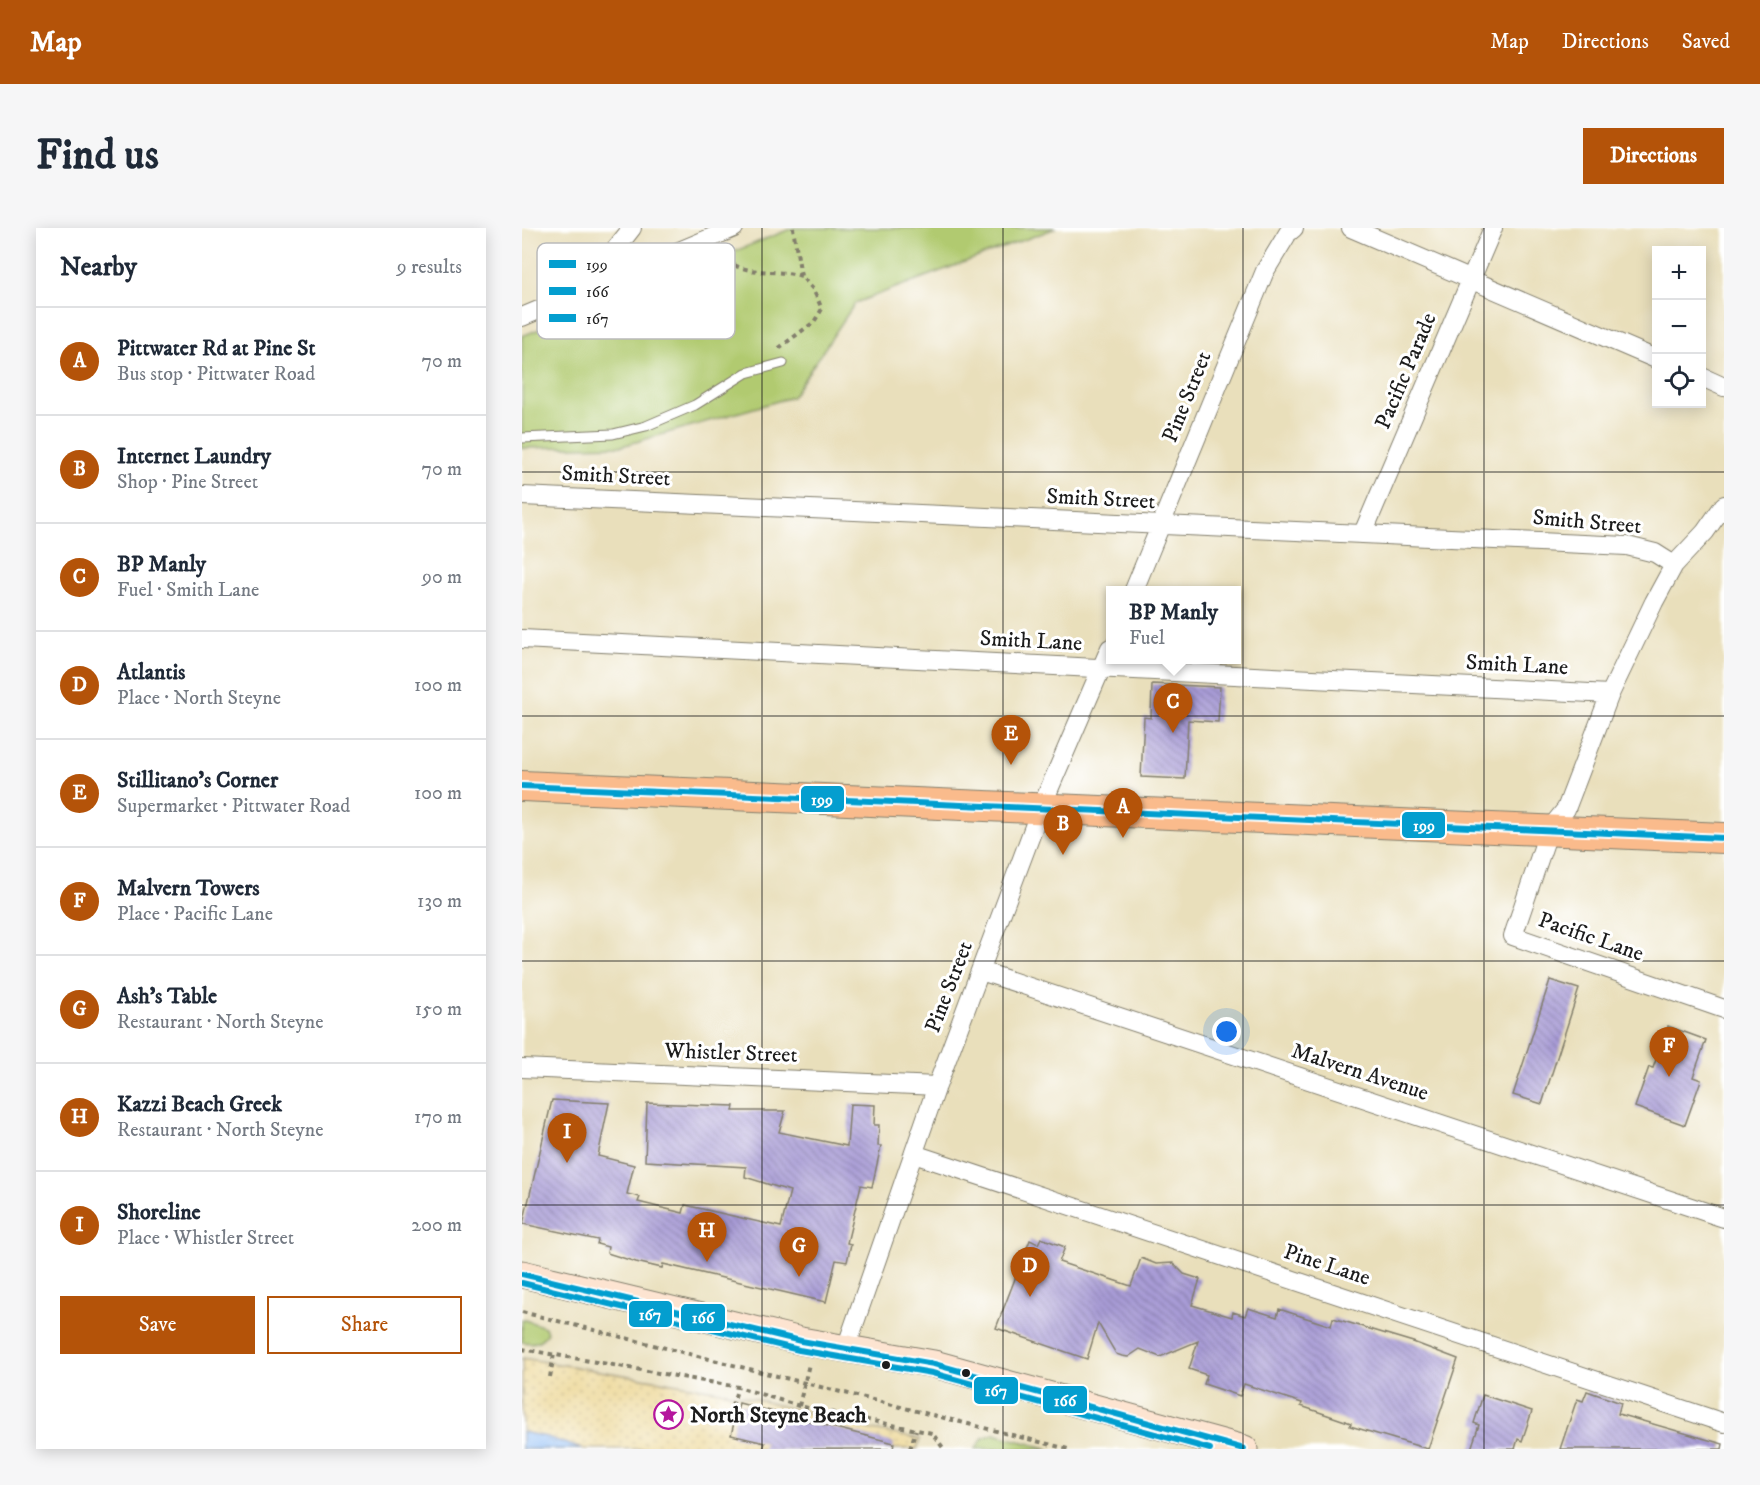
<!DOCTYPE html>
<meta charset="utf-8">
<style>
:root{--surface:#fff;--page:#f6f6f7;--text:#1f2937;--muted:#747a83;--line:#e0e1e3;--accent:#b45309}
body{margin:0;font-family:"IM FELL DW Pica",serif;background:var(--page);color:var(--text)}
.controls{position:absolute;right:18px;top:18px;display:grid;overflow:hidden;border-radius:0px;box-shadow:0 3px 15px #0003}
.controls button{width:54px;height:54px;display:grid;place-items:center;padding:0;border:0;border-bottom:2px solid var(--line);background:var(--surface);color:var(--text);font:30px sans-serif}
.you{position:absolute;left:705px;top:804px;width:21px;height:21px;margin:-15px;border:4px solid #fff;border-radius:50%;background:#1a73e8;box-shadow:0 0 0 9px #1a73e833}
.badge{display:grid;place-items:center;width:39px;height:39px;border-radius:50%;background:var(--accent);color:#fff;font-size:20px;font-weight:700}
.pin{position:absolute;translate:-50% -50px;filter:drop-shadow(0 2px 3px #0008)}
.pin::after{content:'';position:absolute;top:32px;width:21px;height:18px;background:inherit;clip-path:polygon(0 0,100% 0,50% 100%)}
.popup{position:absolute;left:584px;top:358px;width:135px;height:78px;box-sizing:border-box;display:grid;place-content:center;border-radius:0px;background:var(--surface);filter:drop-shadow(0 2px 4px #0005);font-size:20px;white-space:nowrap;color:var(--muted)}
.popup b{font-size:22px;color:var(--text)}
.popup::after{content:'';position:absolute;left:50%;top:100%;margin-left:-12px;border:12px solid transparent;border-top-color:var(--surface)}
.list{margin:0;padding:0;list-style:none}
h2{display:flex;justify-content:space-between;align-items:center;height:78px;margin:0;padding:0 24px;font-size:26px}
h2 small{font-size:20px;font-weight:400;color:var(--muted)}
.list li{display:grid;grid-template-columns:39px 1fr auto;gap:18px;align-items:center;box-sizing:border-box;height:108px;padding:0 24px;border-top:2px solid var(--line)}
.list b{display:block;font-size:22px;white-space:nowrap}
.list p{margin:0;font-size:20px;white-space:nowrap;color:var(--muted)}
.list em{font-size:20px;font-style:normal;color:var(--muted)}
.actions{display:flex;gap:12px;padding:18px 24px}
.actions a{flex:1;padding:14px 0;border:2px solid var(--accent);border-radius:0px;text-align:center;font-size:21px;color:var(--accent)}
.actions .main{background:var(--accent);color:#fff}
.icon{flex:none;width:33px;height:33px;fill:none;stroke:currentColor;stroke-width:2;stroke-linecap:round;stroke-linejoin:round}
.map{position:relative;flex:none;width:1202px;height:1221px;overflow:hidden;border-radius:0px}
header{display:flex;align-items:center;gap:36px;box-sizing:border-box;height:84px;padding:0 30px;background:var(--accent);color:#fff}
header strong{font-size:28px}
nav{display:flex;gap:33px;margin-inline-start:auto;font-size:21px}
.intro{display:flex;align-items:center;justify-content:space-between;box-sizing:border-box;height:144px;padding:0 36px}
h1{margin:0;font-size:42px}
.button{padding:15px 27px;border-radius:0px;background:var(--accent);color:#fff;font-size:21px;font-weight:700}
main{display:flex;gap:36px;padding:0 36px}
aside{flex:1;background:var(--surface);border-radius:0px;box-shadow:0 3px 15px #0003}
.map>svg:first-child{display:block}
.green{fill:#b1ca70;stroke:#667346;stroke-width:1.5}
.sand{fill:url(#sand-dots);stroke:#857b5d;stroke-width:1.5}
.water{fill:url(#water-ripples);stroke:#526a88;stroke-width:1.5}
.building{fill:url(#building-back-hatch)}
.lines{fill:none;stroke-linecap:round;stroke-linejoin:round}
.service-casing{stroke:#827e6c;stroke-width:11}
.minor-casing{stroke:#827e6c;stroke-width:20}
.secondary-casing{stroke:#827e6c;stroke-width:29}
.primary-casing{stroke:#827e6c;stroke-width:32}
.path{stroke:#827e6c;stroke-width:4;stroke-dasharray:4.5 4.5;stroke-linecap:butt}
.service{stroke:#fff;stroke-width:9}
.minor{stroke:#fff;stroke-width:18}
.secondary{stroke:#fde4d1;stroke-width:27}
.primary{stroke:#fabb8c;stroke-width:30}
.bus-1-casing{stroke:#fff;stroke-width:10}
.bus-2-casing{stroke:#fff;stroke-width:10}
.bus-3-casing{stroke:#fff;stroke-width:10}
.bus-1{stroke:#049ecf;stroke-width:6}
.bus-2{stroke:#049ecf;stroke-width:6}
.bus-3{stroke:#049ecf;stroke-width:6}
.grid{fill:none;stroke:#1c1c1c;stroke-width:1.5;stroke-opacity:0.55}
.bus-dot{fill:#1c1c1c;stroke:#fff;stroke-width:2}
.labels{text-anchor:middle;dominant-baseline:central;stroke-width:6;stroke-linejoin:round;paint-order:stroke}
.street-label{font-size:22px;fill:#1c1c1c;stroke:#fff}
.poi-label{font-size:22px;font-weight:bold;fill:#1c1c1c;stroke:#fff;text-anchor:start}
.key{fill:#fff;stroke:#bbb;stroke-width:1.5}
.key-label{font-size:16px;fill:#1c1c1c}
.line-badge{stroke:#fff;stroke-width:2}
.badge-label{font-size:16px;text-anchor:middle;font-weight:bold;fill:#fff}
</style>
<header>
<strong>Map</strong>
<nav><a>Map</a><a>Directions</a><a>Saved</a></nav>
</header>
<div class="intro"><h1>Find us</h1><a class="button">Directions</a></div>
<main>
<aside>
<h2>Nearby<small>9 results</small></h2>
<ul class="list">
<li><span class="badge">A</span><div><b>Pittwater Rd at Pine St</b><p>Bus stop · Pittwater Road</p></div><em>70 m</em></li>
<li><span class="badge">B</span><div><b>Internet Laundry</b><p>Shop · Pine Street</p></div><em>70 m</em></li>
<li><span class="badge">C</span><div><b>BP Manly</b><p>Fuel · Smith Lane</p></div><em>90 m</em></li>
<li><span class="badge">D</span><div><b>Atlantis</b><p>Place · North Steyne</p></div><em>100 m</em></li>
<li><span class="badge">E</span><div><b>Stillitano's Corner</b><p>Supermarket · Pittwater Road</p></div><em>100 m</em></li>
<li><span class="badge">F</span><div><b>Malvern Towers</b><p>Place · Pacific Lane</p></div><em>130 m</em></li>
<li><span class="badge">G</span><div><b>Ash's Table</b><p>Restaurant · North Steyne</p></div><em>150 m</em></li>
<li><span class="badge">H</span><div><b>Kazzi Beach Greek</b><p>Restaurant · North Steyne</p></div><em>170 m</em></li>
<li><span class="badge">I</span><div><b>Shoreline</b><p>Place · Whistler Street</p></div><em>200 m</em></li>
</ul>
<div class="actions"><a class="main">Save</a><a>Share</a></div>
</aside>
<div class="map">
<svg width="1202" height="1221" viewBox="0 0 1202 1221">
<defs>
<pattern id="sand-dots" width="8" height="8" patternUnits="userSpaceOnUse" patternTransform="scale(1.5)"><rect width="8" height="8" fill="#eeda9e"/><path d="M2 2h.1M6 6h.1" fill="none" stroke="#ccba88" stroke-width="1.8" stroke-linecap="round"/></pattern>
<pattern id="water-ripples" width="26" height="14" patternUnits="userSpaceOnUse" patternTransform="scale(1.5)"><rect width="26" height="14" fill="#88b9f4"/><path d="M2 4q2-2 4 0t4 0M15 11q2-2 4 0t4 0" fill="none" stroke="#759ed1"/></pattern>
<pattern id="building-back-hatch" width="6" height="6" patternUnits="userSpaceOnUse" patternTransform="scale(1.5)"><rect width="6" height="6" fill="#a89bd6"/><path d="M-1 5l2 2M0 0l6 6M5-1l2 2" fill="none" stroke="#887ead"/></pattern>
</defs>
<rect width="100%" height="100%" fill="#fff"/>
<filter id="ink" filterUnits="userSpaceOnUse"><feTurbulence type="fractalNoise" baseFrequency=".0167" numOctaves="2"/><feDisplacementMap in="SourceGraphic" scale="12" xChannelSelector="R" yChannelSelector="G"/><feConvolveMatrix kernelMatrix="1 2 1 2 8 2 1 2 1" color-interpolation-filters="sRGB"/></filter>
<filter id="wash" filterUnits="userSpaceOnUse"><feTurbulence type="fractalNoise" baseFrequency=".008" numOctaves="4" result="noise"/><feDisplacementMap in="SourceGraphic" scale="24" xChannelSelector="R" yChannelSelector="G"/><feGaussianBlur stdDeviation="1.35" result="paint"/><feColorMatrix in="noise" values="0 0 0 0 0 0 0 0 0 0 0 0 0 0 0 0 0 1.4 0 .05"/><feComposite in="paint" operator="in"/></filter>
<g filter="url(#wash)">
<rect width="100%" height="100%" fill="#e9dfbb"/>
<path class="green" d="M271,0h263l-201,75 -63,94 -170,49 -100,2v-112z
M0,1091l23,8 2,6c-7,10 -14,11 -25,9z
M472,1206l55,15h-74l8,-11z"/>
<path class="sand" d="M0,1130l210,35 141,37 47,9 -3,10h-395z"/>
<path class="water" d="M0,1204l25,5 35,12h-60z"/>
<g id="blocks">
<path class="building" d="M630,456l68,3 -2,35 -30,-2 -3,59 -44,-2 3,-60 7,1z
M1028,752l29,9 -37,115 -29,-9z
M1146,798l38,14 -13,37 8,3 -16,45 -50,-18 14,-40 4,1z
M30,872l57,3 -11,53 36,9 -7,29 13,3 -2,5 45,11 2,-8 96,22 9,-36 -45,-14 1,-10 -101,-6 2,-58 87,3 -1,5h52l-6,21 68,14 3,-42 25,1 -1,20h5l-1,21h3l-9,41 -11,-2 -14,58 4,1 -4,18 -11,-2 -10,42 -163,-38 -1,4 -26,-6 -29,-9 1,-6 -11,-3 1,-4 -75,-16z
M519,1010l24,9 -6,15 72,24 10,-28 15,6 17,-1 11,11 16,5 -8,26 40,12 1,-5 12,4 3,-8 29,9 2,-8 52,17 2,-8 80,24 45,17 -30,90 -78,-23 1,-3 -50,-17 1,-3 -58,-19 -4,12 -36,-12 3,-9 -18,-6 9,-28 -38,16 -20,-8 -12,8 -6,-1 -6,-2 -18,-31 -11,36 -91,-31 34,-88 8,4z
M1065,1163l34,12 -3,11 105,30 -1,5h-162l17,-50 6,2z
M961,1167l49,16 -10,30 -4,-2 -3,10h-44l8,-24 -5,-2z
M217,1175l155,40 -1,6h-130l2,-6 -34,-8z"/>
</g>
</g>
<g filter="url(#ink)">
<use href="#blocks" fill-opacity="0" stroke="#827e6c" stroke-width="1.5"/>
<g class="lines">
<defs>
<path id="service" d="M0,210l91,-4 33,-8 49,-21 51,-32 37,-10"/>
<path id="minor" d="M829,0l305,131
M62,61l48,-61
M0,89l212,-89
M1180,149l22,10
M0,268l1105,50 28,7 19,12
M1202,277l-19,27 -31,33 -20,37 -44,92 -44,115 -17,21 -36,106 211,73
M841,305l130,-305
M612,362l131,-319 23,-38 6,-5
M0,411l1088,55
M459,743l743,247
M0,840l415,18
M392,926l810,269
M324,1120l91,-262 104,-278 69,-160"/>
<path id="secondary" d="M0,1046l279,67 133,23 310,85"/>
<path id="primary" d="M0,558l1202,52"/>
</defs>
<use href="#service" class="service-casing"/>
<use href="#minor" class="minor-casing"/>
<use href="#secondary" class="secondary-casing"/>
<use href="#primary" class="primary-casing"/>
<path class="path" d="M199,26c17,24 55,14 80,22
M257,120l35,-26 8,-13 -9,-20 -12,-13 -8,-48
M0,1084l546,137
M0,1121l216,38 61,19 133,27 12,16
M28,1149l4,-23
M210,1178l6,-19
M277,1178l10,-42
M388,1221l6,-19"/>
<use href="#service" class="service"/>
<use href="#minor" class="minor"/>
<use href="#secondary" class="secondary"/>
<use href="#primary" class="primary"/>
<defs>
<path id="bus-1" d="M0,558l1202,52"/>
<path id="bus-2" d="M0,1046l279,67 133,23 310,85"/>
<path id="bus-3" d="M0,1055l277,67 133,23 278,76"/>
</defs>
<use href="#bus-1" class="bus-1-casing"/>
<use href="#bus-2" class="bus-2-casing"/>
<use href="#bus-3" class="bus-3-casing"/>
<use href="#bus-1" class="bus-1"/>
<use href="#bus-2" class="bus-2"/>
<use href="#bus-3" class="bus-3"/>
</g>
</g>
<path class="grid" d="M240,0v1221M481,0v1221M721,0v1221M962,0v1221M0,244h1202M0,488h1202M0,733h1202M0,977h1202"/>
<defs>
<symbol id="sight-ring" viewBox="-11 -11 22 22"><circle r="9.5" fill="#fff" stroke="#b5179e" stroke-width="1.5"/><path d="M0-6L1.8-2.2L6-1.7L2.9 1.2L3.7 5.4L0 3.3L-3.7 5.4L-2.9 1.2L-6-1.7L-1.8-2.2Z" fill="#b5179e"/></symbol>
</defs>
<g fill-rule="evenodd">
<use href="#sight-ring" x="130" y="1170" width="33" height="33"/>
</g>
<g class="bus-dot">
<circle cx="364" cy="1137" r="5"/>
<circle cx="444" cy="1145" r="5"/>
</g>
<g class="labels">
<g class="street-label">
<text transform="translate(884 143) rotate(-67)">Pacific Parade</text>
<text transform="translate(665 169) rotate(-68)">Pine Street</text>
<text transform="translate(94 248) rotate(3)">Smith Street</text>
<text transform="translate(579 271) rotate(3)">Smith Street</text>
<text transform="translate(1065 294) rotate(5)">Smith Street</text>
<text transform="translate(509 413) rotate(3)">Smith Lane</text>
<text transform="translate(995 437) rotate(3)">Smith Lane</text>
<text transform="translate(1069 709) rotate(19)">Pacific Lane</text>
<text transform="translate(427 759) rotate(-69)">Pine Street</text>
<text transform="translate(209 825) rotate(2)">Whistler Street</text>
<text transform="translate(838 844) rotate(18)">Malvern Avenue</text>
<text transform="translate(805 1037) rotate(18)">Pine Lane</text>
</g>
<g class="poi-label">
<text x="168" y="1187">North Steyne Beach</text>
</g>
</g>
<rect x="15" y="15" width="198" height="96" rx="9" class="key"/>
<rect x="27" y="32" width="27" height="8" fill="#049ecf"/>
<rect x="27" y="59" width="27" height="8" fill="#049ecf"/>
<rect x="27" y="86" width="27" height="8" fill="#049ecf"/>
<g class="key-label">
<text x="64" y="42">199</text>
<text x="64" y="69">166</text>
<text x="64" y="96">167</text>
</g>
<g class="line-badge">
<rect x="278" y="557" width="45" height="28" rx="6" fill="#049ecf"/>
<rect x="879" y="583" width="45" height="28" rx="6" fill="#049ecf"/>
<rect x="106" y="1072" width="45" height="28" rx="6" fill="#049ecf"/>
<rect x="158" y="1075" width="46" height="29" rx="6" fill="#049ecf"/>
<rect x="451" y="1148" width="46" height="29" rx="6" fill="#049ecf"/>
<rect x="520" y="1157" width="46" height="29" rx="6" fill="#049ecf"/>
</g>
<g class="badge-label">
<text x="300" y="577">199</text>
<text x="902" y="603">199</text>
<text x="128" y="1092">167</text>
<text x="181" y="1095">166</text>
<text x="474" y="1168">167</text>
<text x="543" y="1178">166</text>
</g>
</svg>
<div class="controls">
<button>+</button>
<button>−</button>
<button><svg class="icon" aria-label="locate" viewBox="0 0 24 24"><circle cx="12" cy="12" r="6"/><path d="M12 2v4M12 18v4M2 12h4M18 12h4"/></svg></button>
</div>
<div class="you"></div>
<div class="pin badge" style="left:601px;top:610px">A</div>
<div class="pin badge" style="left:541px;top:627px">B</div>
<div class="pin badge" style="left:651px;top:505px">C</div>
<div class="popup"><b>BP Manly</b>Fuel</div>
<div class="pin badge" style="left:508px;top:1069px">D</div>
<div class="pin badge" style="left:489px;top:537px">E</div>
<div class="pin badge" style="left:1147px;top:849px">F</div>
<div class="pin badge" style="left:277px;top:1049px">G</div>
<div class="pin badge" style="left:185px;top:1034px">H</div>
<div class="pin badge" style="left:45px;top:935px">I</div>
</div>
</main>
